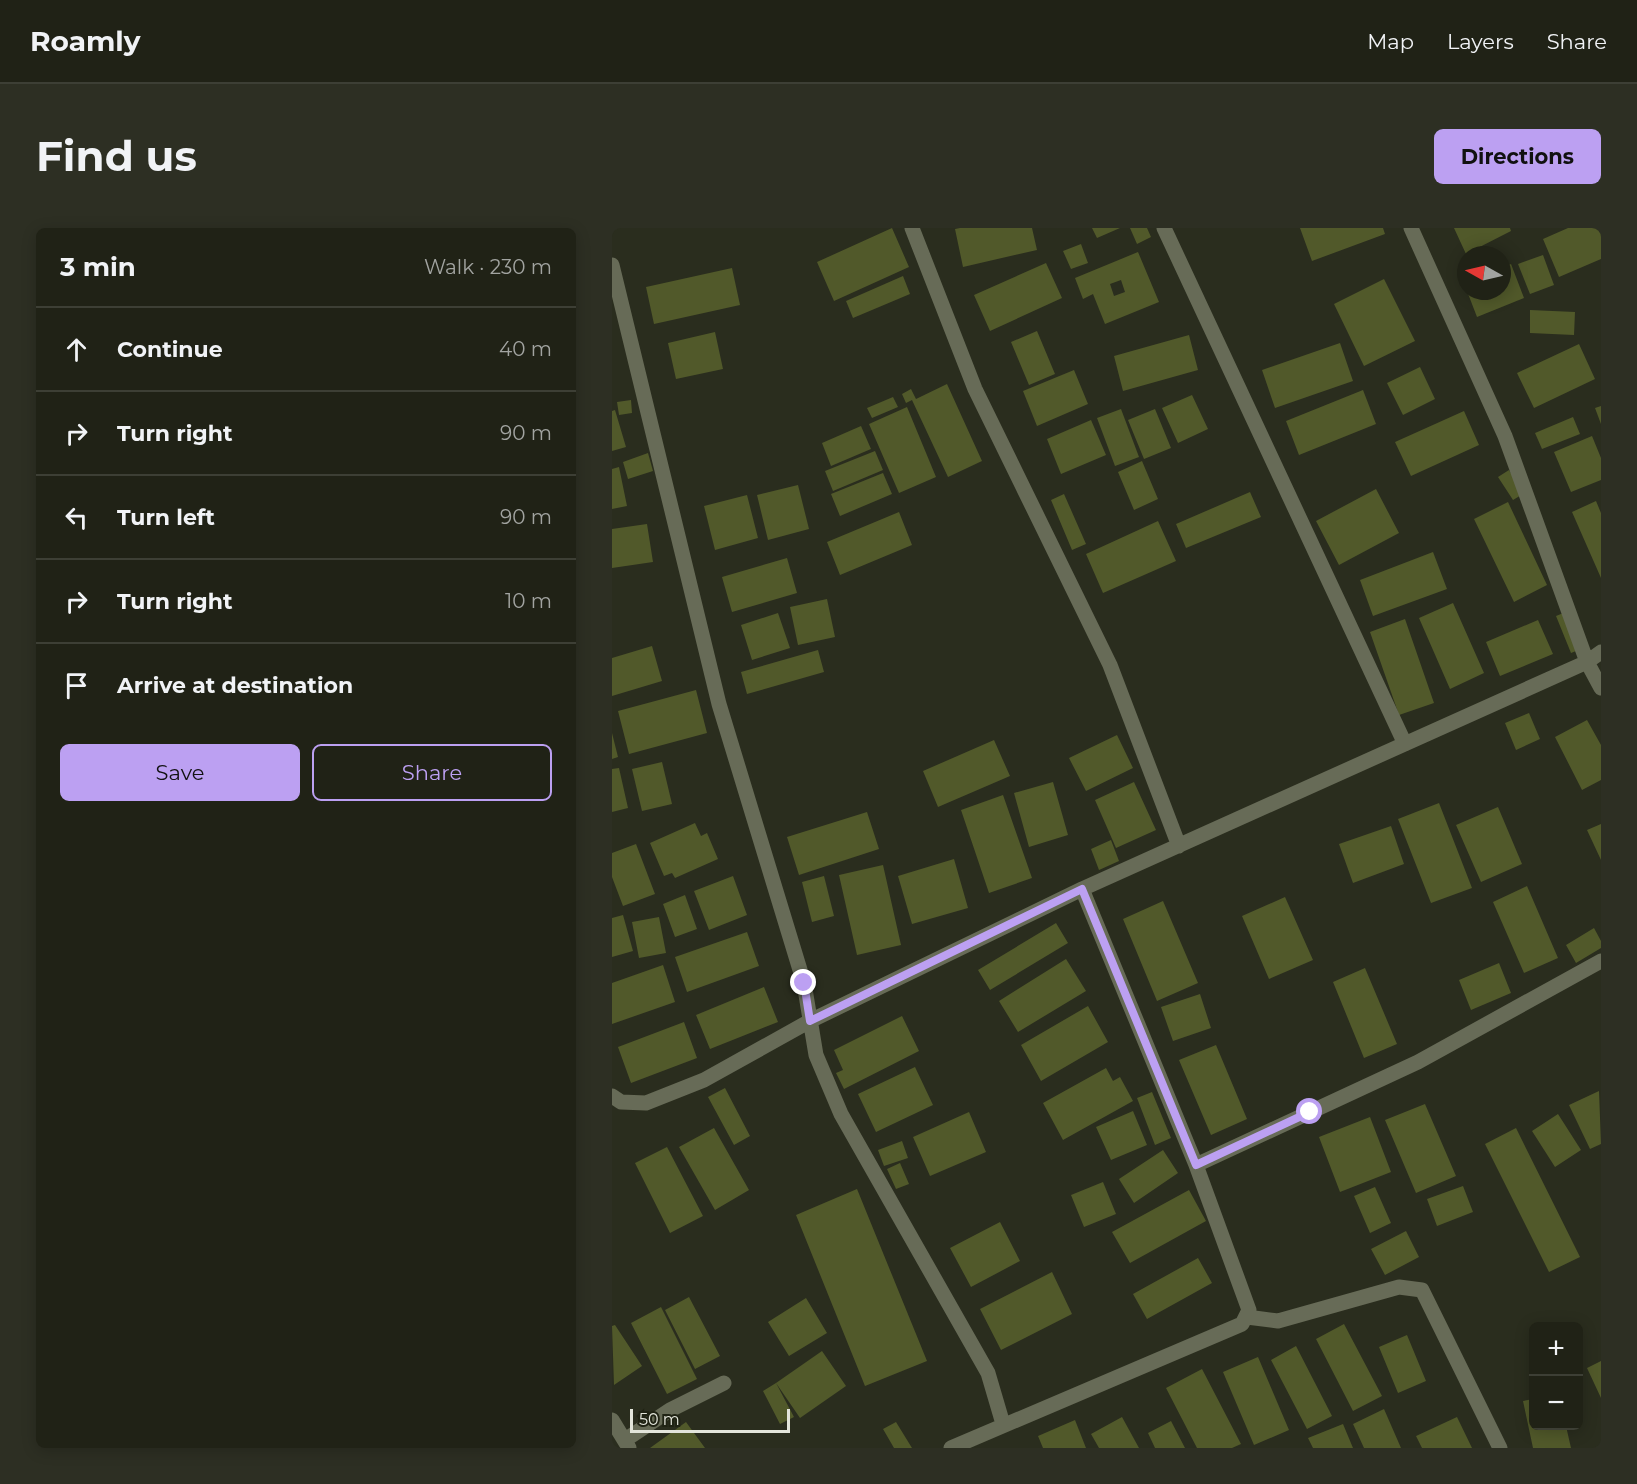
<!DOCTYPE html>
<meta charset="utf-8">
<style>
:root{--surface:#202216;--page:#2d2f23;--text:#f1f3f6;--muted:#a2a4a1;--line:#3d3f35;--accent:#bca0f2}
body{margin:0;font-family:Montserrat,sans-serif;background:var(--page);color:var(--text)}
.controls{position:absolute;right:18px;bottom:18px;display:grid;overflow:hidden;border-radius:9px;box-shadow:0 3px 15px #0003}
.controls button{width:54px;height:54px;display:grid;place-items:center;padding:0;border:0;border-bottom:2px solid var(--line);background:var(--surface);color:var(--text);font:30px sans-serif}
.compass{position:absolute;left:845px;top:18px;width:54px;height:54px;border-radius:50%;background:var(--surface);box-shadow:0 3px 15px #0003;rotate:278deg}
.scale{position:absolute;left:18px;bottom:15px;width:160px;box-sizing:border-box;padding-left:6px;border:3px solid #e3e5db;border-top:0;font-size:16px;line-height:21px;white-space:nowrap;color:#e3e5db;-webkit-text-stroke:4px #202314;paint-order:stroke}
.stop{position:absolute;width:18px;height:18px;margin:-14px;border:4px solid #bca0f2;border-radius:50%;background:#fff}
.stop.end{background:#bca0f2;border-color:#fff;box-shadow:0 2px 6px #0008}
.list{margin:0;padding:0;list-style:none}
h2{display:flex;justify-content:space-between;align-items:center;height:78px;margin:0;padding:0 24px;font-size:26px}
h2 small{font-size:20px;font-weight:400;color:var(--muted)}
.list li{display:grid;grid-template-columns:39px 1fr auto;gap:18px;align-items:center;box-sizing:border-box;height:84px;padding:0 24px;border-top:2px solid var(--line)}
.list b{display:block;font-size:22px;white-space:nowrap}
.list em{font-size:20px;font-style:normal;color:var(--muted)}
.actions{display:flex;gap:12px;padding:18px 24px}
.actions a{flex:1;padding:14px 0;border:2px solid var(--accent);border-radius:9px;text-align:center;font-size:21px;color:var(--accent)}
.actions .main{background:var(--accent);color:#111}
.icon{flex:none;width:33px;height:33px;fill:none;stroke:currentColor;stroke-width:2;stroke-linecap:round;stroke-linejoin:round}
.map{position:relative;flex:none;width:989px;height:1220px;overflow:hidden;border-radius:9px}
header{display:flex;align-items:center;gap:36px;box-sizing:border-box;height:84px;padding:0 30px;background:var(--surface);border-bottom:2px solid var(--line)}
header strong{font-size:28px}
nav{display:flex;gap:33px;margin-inline-start:auto;font-size:21px}
.intro{display:flex;align-items:center;justify-content:space-between;box-sizing:border-box;height:144px;padding:0 36px}
h1{margin:0;font-size:42px}
.button{padding:15px 27px;border-radius:9px;background:var(--accent);color:#111;font-size:21px;font-weight:700}
main{display:flex;gap:36px;padding:0 36px}
aside{flex:1;background:var(--surface);border-radius:9px;box-shadow:0 3px 15px #0003}
.map>svg:first-child{display:block}
.building{fill:#51592a;fill-rule:evenodd}
.lines{fill:none;stroke-linecap:round;stroke-linejoin:round}
.minor{stroke:#676b57;stroke-width:15}
.route{stroke:#bca0f2;stroke-width:8}
</style>
<header>
<strong>Roamly</strong>
<nav><a>Map</a><a>Layers</a><a>Share</a></nav>
</header>
<div class="intro"><h1>Find us</h1><a class="button">Directions</a></div>
<main>
<aside>
<h2>3 min<small>Walk · 230 m</small></h2>
<ul class="list">
<li><svg class="icon" aria-label="ahead" viewBox="0 0 24 24"><path d="M12 20V5M6 11l6-6 6 6"/></svg><div><b>Continue</b></div><em>40 m</em></li>
<li><svg class="icon" aria-label="right" viewBox="0 0 24 24"><path d="M7 20v-9h11M14 6l5 5-5 5"/></svg><div><b>Turn right</b></div><em>90 m</em></li>
<li><svg class="icon" aria-label="left" viewBox="0 0 24 24"><path d="M17 20v-9H6M10 6l-5 5 5 5"/></svg><div><b>Turn left</b></div><em>90 m</em></li>
<li><svg class="icon" aria-label="right" viewBox="0 0 24 24"><path d="M7 20v-9h11M14 6l5 5-5 5"/></svg><div><b>Turn right</b></div><em>10 m</em></li>
<li><svg class="icon" aria-label="arrive" viewBox="0 0 24 24"><path d="M6 21V4h12l-3 4 3 4H6"/></svg><div><b>Arrive at destination</b></div></li>
</ul>
<div class="actions"><a class="main">Save</a><a>Share</a></div>
</aside>
<div class="map">
<svg width="989" height="1220" viewBox="0 0 989 1220">
<rect width="100%" height="100%" fill="#2a2d1e"/>
<path class="building" d="M280,0l17,39 -75,34 -17,-39z
M348,0h72l5,22 -74,17 -8,-38z
M480,0h28l-23,10z
M518,0h17l4,9 -14,7z
M688,0h83l2,6 -73,27z
M842,0h56l1,3 -45,23z
M956,0h33v31l-42,18 -16,-38z
M469,16l7,19 -17,6 -8,-18z
M526,24l21,50 -54,22 -12,-30 -10,5 -8,-21zM509,52l4,12 -11,4 -4,-12z
M931,27l11,30 -24,9 -12,-30z
M434,35l16,35 -72,33 -16,-36z
M899,36l13,34 -47,19 -10,-26h35v-23z
M120,40l8,37 -86,19 -8,-37z
M291,48l7,18 -57,24 -7,-17z
M772,51l31,62 -51,25 -30,-62z
M918,82l45,2 -1,23 -44,-2z
M425,103l18,43 -26,11 -18,-43z
M103,104l8,37 -47,10 -8,-36z
M577,107l9,35 -75,21 -9,-35z
M728,115l13,38 -78,27 -13,-38z
M967,116l16,35 -61,29 -17,-35z
M808,139l15,32 -32,16 -16,-32z
M462,142l14,34 -51,22 -14,-35z
M335,156l35,77 -34,16 -36,-77 -6,3 -4,-9 9,-5 5,10z
M751,162l13,34 -77,31 -13,-34z
M580,167l16,34 -30,14 -16,-35z
M281,169l5,10 -26,11 -5,-10z
M19,172l1,13 -13,2 -2,-13z
M989,178v18l-6,-16z
M295,179l29,70 -37,16 -30,-69z
M509,181l18,48 -24,9 -18,-48z
M543,181l16,39 -27,11 -16,-39z
M3,182l11,37 -14,4v-40z
M852,183l15,34 -68,31 -16,-34z
M961,189l7,17 -38,15 -7,-16z
M479,192l15,35 -45,19 -14,-35z
M249,198l10,23 -40,17 -9,-23z
M980,208l9,22v22l-30,12 -17,-40z
M263,223l8,19 -50,21 -8,-20z
M36,225l5,18 -25,8 -5,-17z
M530,233l16,38 -24,11 -16,-38z
M7,239l8,39 -15,3v-40z
M897,242l14,24 -10,6 -15,-23z
M271,245l9,21 -52,22 -9,-22z
M186,257l11,44 -41,11 -11,-45z
M764,261l23,44 -60,32 -23,-44z
M638,264l11,25 -75,31 -10,-24z
M452,266l22,50 -14,6 -21,-50z
M135,267l11,43 -43,12 -11,-44z
M984,273l5,12v65l-29,-66z
M896,274l39,83 -33,17 -40,-83z
M287,284l13,33 -72,30 -13,-33z
M546,293l18,40 -73,32 -17,-39z
M35,296l6,38 -41,6v-39z
M821,324l14,37 -74,27 -13,-36z
M175,330l10,35 -65,19 -10,-35z
M215,371l8,38 -37,8 -8,-38z
M841,375l31,70 -34,16 -31,-71z
M954,384l15,37 -10,4 -15,-37z
M166,385l12,35 -38,12 -11,-35z
M793,391l29,84 -35,12 -29,-83z
M926,392l15,34 -53,22 -14,-34z
M40,418l10,35 -50,15v-38z
M206,422l6,22 -77,22 -6,-22z
M84,462l11,43 -78,21 -11,-43z
M917,485l11,26 -24,11 -11,-27z
M975,492l14,25v35l-19,10 -27,-53z
M0,505l6,24 -6,2z
M505,507l16,33 -47,23 -17,-33z
M382,512l16,36 -72,31 -15,-36z
M50,534l10,42 -30,7 -10,-42z
M7,540l9,40 -16,4v-43z
M441,554l15,53 -39,12 -15,-54z
M522,554l22,48 -40,18 -21,-48z
M391,567l29,83 -43,15 -28,-83z
M827,575l33,85 -41,15 -33,-84z
M886,579l24,57 -41,18 -25,-57z
M255,584l12,37 -80,26 -12,-38z
M83,595l6,13 6,-3 11,26 -43,19 -3,-5 -8,3 -14,-33z
M989,596v36l-14,-30z
M779,598l13,38 -51,19 -14,-39z
M499,612l8,21 -20,9 -8,-21z
M24,616l19,50 -32,12 -11,-29v-24z
M342,631l14,49 -56,16 -14,-48z
M271,637l18,80 -44,10 -18,-80z
M121,648l14,39 -38,15 -15,-39z
M212,648l10,40 -22,6 -10,-40z
M915,658l31,72 -34,15 -31,-71z
M73,667l12,34 -22,8 -12,-33z
M673,669l28,63 -44,19 -27,-63z
M551,673l35,82 -41,18 -34,-82z
M11,687l10,36 -21,6v-39z
M47,689l7,36 -27,5 -7,-36z
M444,695l12,20 -78,47 -12,-20z
M982,700l7,13v7l-25,15 -10,-18z
M135,704l12,34 -72,26 -12,-35z
M454,731l20,32 -68,41 -19,-31z
M887,735l12,30 -40,17 -12,-30z
M51,737l12,37 -63,22v-41z
M753,740l32,76 -33,14 -31,-76z
M152,759l14,35 -68,27 -14,-34z
M588,766l11,34 -38,13 -12,-34z
M476,778l20,36 -67,39 -20,-36z
M290,788l17,35 -75,38 -8,-16 7,-3 -9,-20z
M72,794l13,36 -66,25 -13,-36z
M604,817l31,74 -36,16 -32,-75z
M303,839l18,38 -57,27 -18,-38z
M494,840l7,13 7,-4 13,24 -70,39 -20,-37z
M113,860l25,48 -16,9 -26,-48z
M987,863l2,53 -11,5 -21,-44z
M540,864l19,46 -16,7 -18,-47z
M813,876l31,72 -40,17 -31,-73z
M521,883l14,34 -36,15 -15,-33z
M357,884l17,40 -56,24 -17,-39z
M946,886l23,36 -26,17 -23,-36z
M758,889l21,55 -51,20 -21,-55z
M102,900l35,62 -34,20 -36,-63z
M904,900l64,129 -31,15 -64,-128z
M290,913l6,17 -24,8 -6,-16z
M55,919l36,69 -33,17 -35,-70z
M551,922l15,23 -44,30 -15,-24z
M288,935l9,21 -13,5 -9,-20z
M491,954l13,32 -32,13 -13,-32z
M851,958l10,26 -36,14 -10,-27z
M763,959l16,36 -21,10 -16,-37z
M245,961l70,172 -62,25 -69,-171z
M577,962l17,31 -76,42 -18,-31z
M388,994l20,39 -49,26 -21,-39z
M794,1003l13,26 -34,18 -14,-26z
M586,1030l14,25 -65,36 -14,-25z
M440,1044l20,42 -71,36 -21,-41z
M77,1069l31,59 -25,13 -30,-59z
M194,1070l21,35 -38,23 -21,-34z
M49,1079l36,72 -30,15 -36,-71z
M732,1096l38,72 -29,15 -37,-72z
M3,1097l27,41 -28,19 -2,-59z
M795,1107l19,46 -28,12 -19,-46z
M684,1118l36,70 -25,13 -36,-69z
M210,1123l24,35 -46,32 -24,-35z
M646,1129l31,73 -35,15 -31,-73z
M989,1133v37l-14,-30z
M590,1141l39,75 -9,4h-35l-31,-60z
M164,1155l18,34 -14,7 -17,-33z
M921,1171v27h33l5,22h-38l-10,-47z
M772,1181l17,39h-37l-11,-24z
M510,1189l17,31h-40l-8,-14z
M845,1189l15,31h-50l-6,-12z
M463,1192l11,28h-43l-5,-12z
M559,1193l14,27h-30l-7,-15z
M74,1194l19,26h-55z
M284,1194l16,26h-18l-11,-19z
M731,1196l10,24h-40l-5,-10z"/>
<g class="lines">
<path class="minor" d="M300,0l63,161 135,276 69,181
M552,0l241,516
M799,0l94,208 82,226 14,26
M0,37l107,439 85,279 12,72 25,59 147,259 15,51
M0,868l9,6 25,1 58,-23 106,-59 272,-132 505,-227 14,-10
M584,937l222,-103 183,-101
M635,1089l31,4 121,-34 23,3 78,158
M0,1192l17,28
M13,1212l45,-30 54,-27
M339,1220l291,-124 7,-14 -53,-145 -114,-276"/>
</g>
<g class="lines">
<path class="route" d="M192,755l6,38 272,-132 114,276 114,-53"/>
</g>
</svg>
<div class="controls">
<button>+</button>
<button>−</button>
</div>
<svg class="compass" viewBox="-18 -18 36 36"><path d="M0-13l5 13h-10z" fill="#e53935"/><path d="M0 13l5-13h-10z" fill="#a2a4a1"/></svg>
<div class="scale">50 m</div>
<div class="stop" style="left:698px;top:884px"></div>
<div class="stop end" style="left:192px;top:755px"></div>
</div>
</main>
